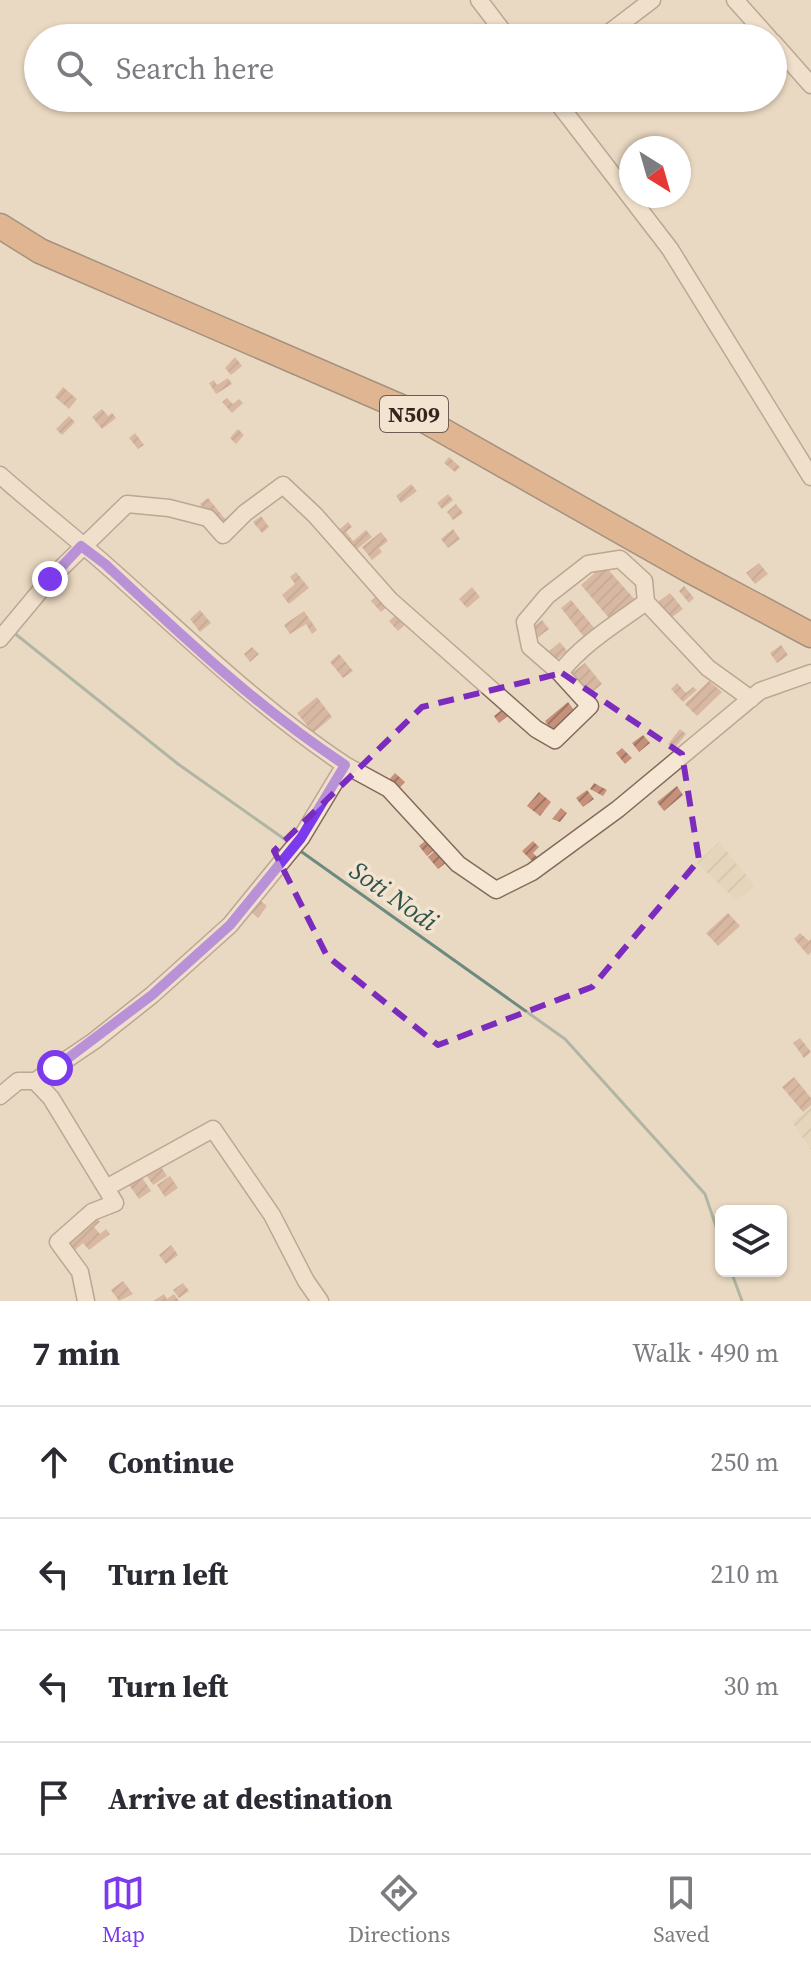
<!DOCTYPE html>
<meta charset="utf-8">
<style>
:root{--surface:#fff;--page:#f7f7f7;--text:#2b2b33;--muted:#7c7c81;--line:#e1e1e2;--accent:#7c3aed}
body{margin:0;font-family:"Source Serif 4",serif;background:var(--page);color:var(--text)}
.controls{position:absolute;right:24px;bottom:24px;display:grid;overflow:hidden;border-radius:12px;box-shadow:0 2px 6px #0004}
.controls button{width:72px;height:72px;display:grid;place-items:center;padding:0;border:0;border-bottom:2px solid var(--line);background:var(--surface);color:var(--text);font:40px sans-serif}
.compass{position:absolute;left:619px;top:136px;width:72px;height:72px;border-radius:50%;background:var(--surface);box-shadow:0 2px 6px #0004;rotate:143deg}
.stop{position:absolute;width:24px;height:24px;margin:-18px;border:6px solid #7c3aed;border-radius:50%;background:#fff}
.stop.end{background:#7c3aed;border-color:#fff;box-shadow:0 2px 8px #0008}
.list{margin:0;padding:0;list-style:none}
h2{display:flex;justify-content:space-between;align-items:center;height:104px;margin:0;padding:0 32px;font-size:34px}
h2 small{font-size:26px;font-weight:400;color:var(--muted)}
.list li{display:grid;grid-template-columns:52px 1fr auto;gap:24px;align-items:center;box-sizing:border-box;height:112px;padding:0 32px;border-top:2px solid var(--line)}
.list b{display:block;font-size:30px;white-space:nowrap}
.list em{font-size:26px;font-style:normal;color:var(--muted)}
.icon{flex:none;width:44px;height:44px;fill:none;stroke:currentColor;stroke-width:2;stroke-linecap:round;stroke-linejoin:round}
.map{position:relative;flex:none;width:811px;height:1301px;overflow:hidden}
.search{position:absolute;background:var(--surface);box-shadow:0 2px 6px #0004;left:24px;right:24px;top:24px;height:88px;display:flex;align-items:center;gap:20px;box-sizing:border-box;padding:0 28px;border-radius:44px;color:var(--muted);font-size:30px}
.sheet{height:552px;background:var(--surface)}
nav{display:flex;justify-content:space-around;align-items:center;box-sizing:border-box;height:112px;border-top:2px solid var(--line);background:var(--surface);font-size:22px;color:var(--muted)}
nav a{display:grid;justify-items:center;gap:4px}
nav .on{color:var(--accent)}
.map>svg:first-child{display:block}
.farmland{fill:url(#farmland-furrows)}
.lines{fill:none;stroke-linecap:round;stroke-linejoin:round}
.stream{stroke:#6c8a7f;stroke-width:3}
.building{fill:url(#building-hatch)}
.minor-casing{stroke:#836a5a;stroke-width:19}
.highway-casing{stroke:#503a2e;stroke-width:27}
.minor{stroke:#f6e7d4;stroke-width:16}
.highway{stroke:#d58d57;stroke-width:24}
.route{stroke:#7c3aed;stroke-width:10}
.marked{fill:none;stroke:#7b2cbf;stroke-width:6;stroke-dasharray:16 10;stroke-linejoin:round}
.labels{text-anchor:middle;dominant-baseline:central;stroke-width:7;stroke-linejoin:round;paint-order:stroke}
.shield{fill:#f2e4d0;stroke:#6c5e53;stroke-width:2}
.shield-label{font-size:22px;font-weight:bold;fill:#33251d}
.water-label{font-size:26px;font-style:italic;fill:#2e524b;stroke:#f2e4d0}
</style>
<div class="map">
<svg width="811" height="1301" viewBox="0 0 811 1301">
<defs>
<pattern id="farmland-furrows" width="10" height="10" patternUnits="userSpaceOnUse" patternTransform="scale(2)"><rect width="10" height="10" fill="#dfd1b0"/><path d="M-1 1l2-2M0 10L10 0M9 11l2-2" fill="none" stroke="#c0b397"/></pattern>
<pattern id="building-hatch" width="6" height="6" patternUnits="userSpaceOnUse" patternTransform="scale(2)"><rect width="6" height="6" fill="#c6907a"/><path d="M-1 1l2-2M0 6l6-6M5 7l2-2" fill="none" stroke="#a17563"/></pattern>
</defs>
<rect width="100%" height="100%" fill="#ead9c2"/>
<path class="farmland" d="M719,842l35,43 -17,16 -40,-38z
M811,1107v43l-19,-28z"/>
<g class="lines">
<path class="stream" d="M13,632l165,132 112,79
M299,850l266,189 140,155 16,47
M731,1271l11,30"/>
</g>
<path class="building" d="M235,357l7,9 -11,9 -6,-7z
M228,378l4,6 -16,10 -7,-11 5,-3 3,5z
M63,387l14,12 -8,10 -14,-12z
M227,398l6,6 6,-5 4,4 -11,10 -10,-11z
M102,409l6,7 4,-3 4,5 -14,11 -10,-12z
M69,416l6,6 -13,13 -6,-6z
M238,429l6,6 -8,9 -6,-6z
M135,433l9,12 -6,4 -9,-11z
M449,457l11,10 -5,5 -11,-9z
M411,484l6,7 -16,12 -5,-7z
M448,494l5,6 -11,9 -5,-6z
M208,498l17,21 9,-8 4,5 -17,14 -21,-26z
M456,504l7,9 -10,7 -6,-8z
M261,516l8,11 -7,6 -9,-11z
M348,522l4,5 -6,5 7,9 13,-11 6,7 -21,17 -17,-20z
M453,529l7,10 -12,9 -7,-9z
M381,532l7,9 -9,7 3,4 -10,8 -10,-13z
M759,563l9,11 -13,10 -9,-11z
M604,565l34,38 -24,21 -33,-39z
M296,572l13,16 -20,16 -7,-9 13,-11 -5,-7z
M684,586l10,12 -5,5 -10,-12z
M472,587l8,10 -13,11 -8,-9z
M670,593l13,16 -12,9 -13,-16z
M379,594l10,11 -8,7 -10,-11z
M571,600l24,29 -11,8 -23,-29z
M200,610l11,13 -11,9 -10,-13z
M304,611l13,19 -5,4 -6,-10 -16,10 -6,-9z
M398,613l9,10 -9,8 -9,-10z
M542,620l7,9 -12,9 -7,-9z
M560,642l7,9 -13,11 -7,-9z
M781,645l7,10 -11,8 -7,-10z
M252,647l7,7 -9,8 -6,-8z
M339,654l14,17 -10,7 -13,-16z
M585,663l17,21 -11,9 -4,-6 -7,6 -13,-16z
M709,681l13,11 -25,24 -12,-12z
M677,683l9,10 7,-6 4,3 -14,12 -12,-13z
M317,697l15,20 -19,16 -16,-20z
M568,702l9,12 -23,19 -9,-12z
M508,705l5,7 -14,11 -5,-7z
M680,729l6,5 -12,15 -6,-5z
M643,735l7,8 -11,9 -7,-9z
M622,748l10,10 -7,6 -9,-11z
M395,773l10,9 -10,10 -9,-9z
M594,783l13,7 -4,6 -13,-7z
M677,786l6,9 -19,16 -7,-9z
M587,790l7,9 -11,8 -7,-9z
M539,792l12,10 -11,14 -13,-10z
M561,808l6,5 -7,9 -8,-3z
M431,836l8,10 -12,10 -8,-10z
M533,841l6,6 -6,6 7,7 -5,4 -13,-13z
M437,849l10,13 -9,7 -10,-12z
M256,897l11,9 -9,12 -12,-10z
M728,913l12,13 -22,20 -12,-13z
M800,933l9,8 2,-2v13l-3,3 -14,-16z
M800,1038l11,14 -7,6 -11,-15z
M794,1077l17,21v7l-8,7 -21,-25z
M158,1162l9,14 -14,9 -9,-13z
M141,1176l10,15 -12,8 -10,-14z
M170,1176l8,12 -13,9 -8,-12z
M96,1217l4,5 -6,5 6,7 6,-5 4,5 -21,16 -6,-7 -9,8 -8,-10z
M171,1245l7,10 -12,9 -7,-9z
M123,1281l10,13 -14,7 -8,-11z
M183,1283l6,8 -10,7 -6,-8z
M164,1294l3,5 7,-5 5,7h-26z"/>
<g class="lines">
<defs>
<path id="minor" d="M479,0l29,38
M735,0l34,38
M602,38l50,-38
M773,42l38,43
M554,98l116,151 141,228
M0,475c35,31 72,60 107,91 78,69 151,141 238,199l-44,73 -71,87 -78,70 -58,46 -59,40
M0,639l50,-60 77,-75 42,4 39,10 15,17 22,-22 38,-28 32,30 75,85 146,129 19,11 35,-34 -30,-33c22,-29 57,-50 86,-71l62,66 43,31
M560,673l-30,-26 -5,-25 22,-26 41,-32 32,-5 24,22 2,21
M345,765l44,24 69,75 38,26 36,-18 86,-63 142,-118 51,-18
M0,1096l18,-15h17l16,17 64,105 -23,9 -34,30 22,30 6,29
M106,1188l107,-59 59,86 34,66 14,20"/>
<path id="highway" d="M0,226l40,25 361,156 288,163 122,65"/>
</defs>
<use href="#minor" class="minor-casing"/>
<use href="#highway" class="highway-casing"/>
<use href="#minor" class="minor"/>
<use href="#highway" class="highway"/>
</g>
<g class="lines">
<path class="route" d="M50,579l31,-33 24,18c77,72 152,143 240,201l-44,73 -71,87 -78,70 -97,73"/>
</g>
<path d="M0 0H811V1301H0ZM562,673l120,81 17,106 -107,127 -154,58 -111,-89 -53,-105 148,-144z" fill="#ead9c2" fill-opacity=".55" fill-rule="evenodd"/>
<path class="marked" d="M562,673l120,81 17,106 -107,127 -154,58 -111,-89 -53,-105 148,-144z"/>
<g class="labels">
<rect class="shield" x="380" y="396" width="68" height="36" rx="6"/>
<g class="shield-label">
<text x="414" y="414">N509</text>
</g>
<g class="water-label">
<text transform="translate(394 896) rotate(35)">Soti Nodi</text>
</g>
</g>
</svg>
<div class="controls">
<button><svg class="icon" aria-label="layers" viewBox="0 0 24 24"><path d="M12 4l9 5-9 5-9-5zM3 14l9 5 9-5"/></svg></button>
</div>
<svg class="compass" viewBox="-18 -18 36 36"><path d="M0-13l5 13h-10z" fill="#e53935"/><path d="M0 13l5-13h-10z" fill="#7c7c81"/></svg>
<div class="stop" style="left:55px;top:1068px"></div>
<div class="stop end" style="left:50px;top:579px"></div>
<div class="search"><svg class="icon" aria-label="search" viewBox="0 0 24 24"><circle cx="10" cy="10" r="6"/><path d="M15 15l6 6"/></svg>Search here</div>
</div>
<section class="sheet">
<h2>7 min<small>Walk · 490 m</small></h2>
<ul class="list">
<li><svg class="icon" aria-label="ahead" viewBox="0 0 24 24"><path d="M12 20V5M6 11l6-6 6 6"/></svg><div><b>Continue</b></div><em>250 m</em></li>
<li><svg class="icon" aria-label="left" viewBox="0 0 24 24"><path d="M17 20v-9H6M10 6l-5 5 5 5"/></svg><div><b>Turn left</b></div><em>210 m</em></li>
<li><svg class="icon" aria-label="left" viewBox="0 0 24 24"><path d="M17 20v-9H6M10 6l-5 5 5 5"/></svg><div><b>Turn left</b></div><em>30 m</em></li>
<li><svg class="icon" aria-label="arrive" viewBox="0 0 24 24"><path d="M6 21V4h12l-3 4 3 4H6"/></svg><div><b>Arrive at destination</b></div></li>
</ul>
</section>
<nav>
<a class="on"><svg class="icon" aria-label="map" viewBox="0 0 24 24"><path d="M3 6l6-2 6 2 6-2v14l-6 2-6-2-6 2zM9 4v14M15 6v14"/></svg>Map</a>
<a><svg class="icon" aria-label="directions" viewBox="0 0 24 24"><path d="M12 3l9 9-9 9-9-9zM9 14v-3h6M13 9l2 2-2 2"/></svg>Directions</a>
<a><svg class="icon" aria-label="saved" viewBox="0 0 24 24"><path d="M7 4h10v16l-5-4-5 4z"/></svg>Saved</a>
</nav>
